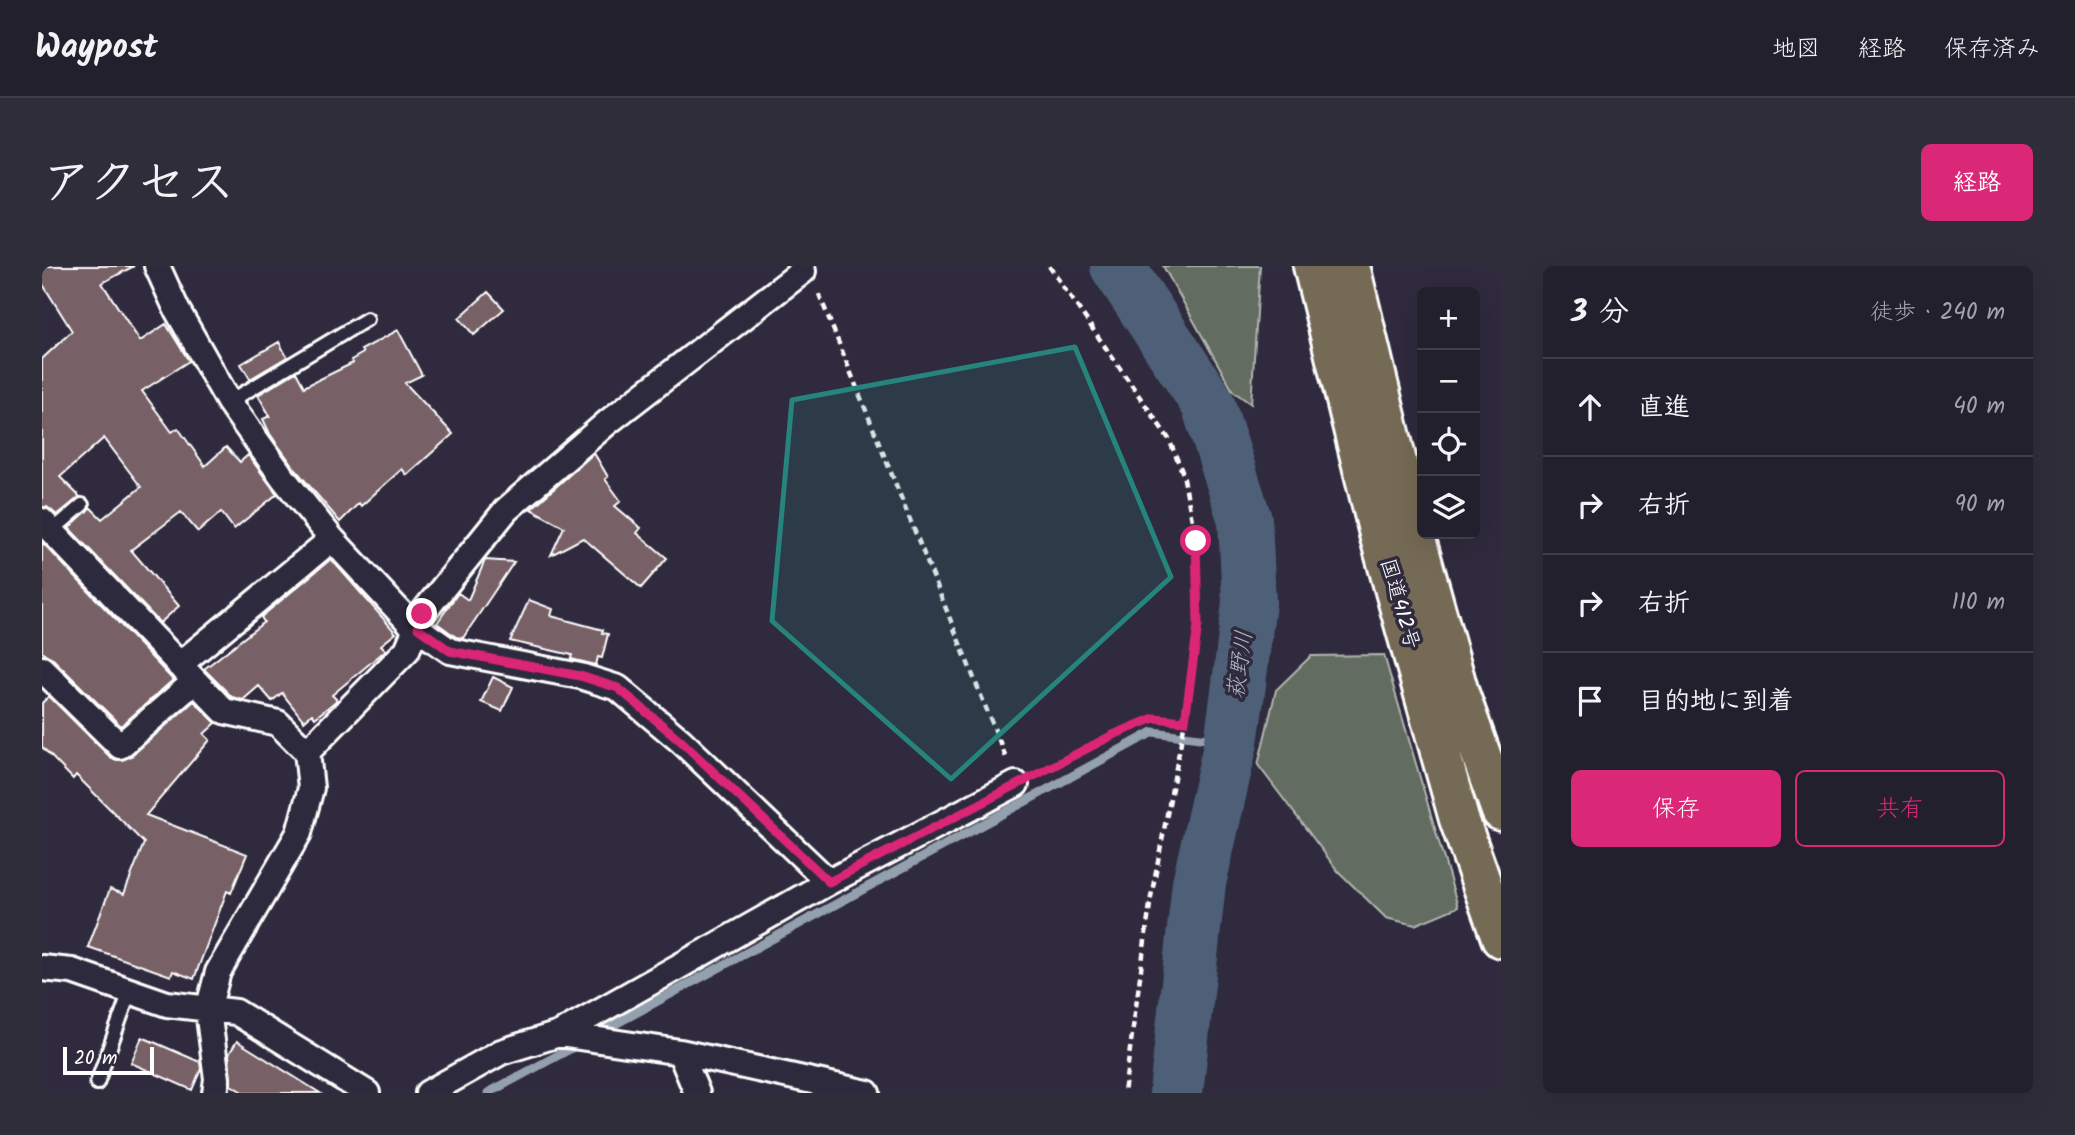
<!DOCTYPE html>
<html lang="ja">
<meta charset="utf-8">
<style>
:root{--surface:#23202e;--page:#2f2d3a;--text:#f1f3f6;--muted:#a3a3aa;--line:#403e4a;--accent:#db2777}
body{margin:0;font-family:Kalam,"Klee One",sans-serif;background:var(--page);color:var(--text)}
.controls{position:absolute;right:21px;top:21px;display:grid;overflow:hidden;border-radius:10px;box-shadow:0 7px 28px #0002}
.controls button{width:63px;height:63px;display:grid;place-items:center;padding:0;border:0;border-bottom:2px solid var(--line);background:var(--surface);color:var(--text);font:35px sans-serif}
.scale{position:absolute;left:21px;bottom:18px;width:91px;box-sizing:border-box;padding-left:7px;border:4px solid #fff;border-top:0;font-size:19px;line-height:24px;white-space:nowrap;color:#fff;-webkit-text-stroke:5px #2f2a3d;paint-order:stroke}
.stop{position:absolute;width:21px;height:21px;margin:-16px;border:5px solid #db2777;border-radius:50%;background:#fff}
.stop.end{background:#db2777;border-color:#fff;box-shadow:0 2px 7px #0008}
.list{margin:0;padding:0;list-style:none}
h2{display:flex;justify-content:space-between;align-items:center;height:91px;margin:0;padding:0 28px;font-size:30px}
h2 small{font-size:23px;font-weight:400;color:var(--muted)}
.list li{display:grid;grid-template-columns:46px 1fr auto;gap:21px;align-items:center;box-sizing:border-box;height:98px;padding:0 28px;border-top:2px solid var(--line)}
.list b{display:block;font-size:26px;white-space:nowrap}
.list em{font-size:23px;font-style:normal;color:var(--muted)}
.actions{display:flex;gap:14px;padding:21px 28px}
.actions a{flex:1;padding:16px 0;border:2px solid var(--accent);border-radius:10px;text-align:center;font-size:24px;color:var(--accent)}
.actions .main{background:var(--accent);color:#fff}
.icon{flex:none;width:38px;height:38px;fill:none;stroke:currentColor;stroke-width:2;stroke-linecap:round;stroke-linejoin:round}
.map{position:relative;flex:none;width:1459px;height:827px;overflow:hidden;border-radius:10px}
header{display:flex;align-items:center;gap:42px;box-sizing:border-box;height:98px;padding:0 35px;background:var(--surface);border-bottom:2px solid var(--line)}
header strong{font-size:33px}
nav{display:flex;gap:38px;margin-inline-start:auto;font-size:24px}
.intro{display:flex;align-items:center;justify-content:space-between;box-sizing:border-box;height:168px;padding:0 42px}
h1{margin:0;font-size:49px}
.button{padding:18px 32px;border-radius:10px;background:var(--accent);color:#fff;font-size:24px;font-weight:700}
main{display:flex;gap:42px;padding:0 42px}
aside{flex:1;background:var(--surface);border-radius:10px;box-shadow:0 7px 28px #0002}
.map>svg:first-child{display:block}
.green{fill:#636c60;stroke:#b1b6b0;stroke-width:2}
.lines{fill:none;stroke-linecap:round;stroke-linejoin:round}
.stream{stroke:#94a0ae;stroke-width:9}
.river{stroke:#4d6078;stroke-width:54}
.building{fill:#776166;stroke:#fff;stroke-width:2}
.service-casing{stroke:#fff;stroke-width:18}
.minor-casing{stroke:#fff;stroke-width:30}
.trunk-casing{stroke:#fff;stroke-width:44}
.path{stroke:#fff;stroke-width:4.5;stroke-dasharray:7 5;stroke-linecap:butt}
.service{stroke:#2f2a3d;stroke-width:12}
.minor{stroke:#2f2a3d;stroke-width:24}
.trunk{stroke:#756a55;stroke-width:38}
.route{stroke:#db2777;stroke-width:9}
.marked{fill:#27847c;fill-opacity:0.2;stroke:#27847c;stroke-width:5;stroke-linejoin:round}
.labels{text-anchor:middle;dominant-baseline:central;stroke-width:7;stroke-linejoin:round;paint-order:stroke}
.street-label{font-size:21px;fill:#fff;stroke:#2f2a3d}
.water-label{font-size:23px;font-style:italic;fill:#afb7c2;stroke:#2f2a3d}
</style>
<header>
<strong>Waypost</strong>
<nav><a>地図</a><a>経路</a><a>保存済み</a></nav>
</header>
<div class="intro"><h1>アクセス</h1><a class="button">経路</a></div>
<main>
<div class="map">
<svg width="1459" height="827" viewBox="0 0 1459 827">
<rect width="100%" height="100%" fill="#2f2a3d"/>
<filter id="ink" filterUnits="userSpaceOnUse"><feTurbulence type="fractalNoise" baseFrequency=".0143" numOctaves="2"/><feDisplacementMap in="SourceGraphic" scale="14" xChannelSelector="R" yChannelSelector="G"/><feConvolveMatrix kernelMatrix="1 2 1 2 8 2 1 2 1" color-interpolation-filters="sRGB"/></filter>
<g filter="url(#ink)">
<path class="green" d="M1121,0h97l-9,138 -18,-13z
M1342,389l74,252 -43,18 -29,-7 -48,-47 -80,-106 18,-75 35,-34z"/>
<g class="lines">
<path class="stream" d="M555,768l556,-302 78,10
M446,827l91,-49"/>
<path class="river" d="M1075,0l91,138 37,116 4,83 -11,89 -7,50 -32,141 -23,210"/>
</g>
<path class="building" d="M0,0h92l-32,17 38,58 26,-17 23,37 -47,30 30,41 6,-4 27,38 21,-19 14,15 8,-7 29,39 -43,35 -13,-17 -23,20 -17,-20 -50,38 48,56 -19,17 -91,-95 21,-21 12,12 39,-32 -37,-49 -44,39 20,20 -23,18 -10,-8h-5v-148l30,-28 -30,-48z
M446,26l16,17 -30,26 -15,-17z
M356,64l24,45 -17,8 48,51 -46,41 -5,-6 -41,37 -2,-3 -19,19 -44,-52 -26,-36 -7,-15 7,-3 -12,-21 38,-23 8,15 49,-24 -2,-3 12,-7 -2,-3z
M237,76l8,15 -37,22 -9,-15z
M552,187l14,24 -3,2 16,22 -6,5 26,22 -4,5 30,25 -26,30 -58,-50 -32,17 13,-28 -33,-18z
M0,276l131,138 -52,46 -69,-68 -10,-6z
M289,293l65,74 -15,12 5,5 -54,45 5,5 -22,18 -3,-4 -8,7 -22,-28 -10,8 -13,-15 -16,14 -11,-3 -28,-28 60,-47 -3,-5z
M443,294l29,2 -51,76 -7,-1 -19,-14 21,-30 10,7z
M487,334l24,9 -2,7 52,14 -1,3 6,1 -6,24 -4,-1 -2,8 -25,-6 1,-4 -62,-14z
M451,411l20,10 -11,24 -21,-9z
M7,430l61,61 7,3 13,-3 64,-56 22,22 -12,11 6,6 -64,75 101,39 -16,39 -4,-2 -33,88 -21,-8 -2,5 -83,-29 22,-58 14,5 20,-51 -68,-68 -3,4 -31,-32v-44z
M100,771l58,25 1,7 -9,21 -61,-27z
M195,775l83,52h-76l-13,-8 -2,-31z"/>
<g class="lines">
<defs>
<path id="service" d="M187,136l138,-83
M10,265l30,-26
M55,817l33,-92"/>
<path id="minor" d="M115,0l20,44 52,92 55,77 48,60 78,84 40,28 130,25 38,12 63,53 148,141
M0,255l182,190 54,12 29,29 4,36 -12,45 -81,139 -10,38 9,69 -2,14
M137,399l153,-126
M0,403l78,77 75,-65
M265,486l100,-102 15,-36 84,-104 102,-88 195,-151
M0,702l30,3 95,33 69,8 131,81
M517,768l270,-152 187,-98
M638,786l17,41
M386,827l73,-41 58,-18 121,18 187,41"/>
<path id="trunk" d="M1271,0l66,268 80,285 42,119
M1308,0l62,259 47,168 42,118"/>
</defs>
<use href="#service" class="service-casing"/>
<use href="#minor" class="minor-casing"/>
<use href="#trunk" class="trunk-casing"/>
<path class="path" d="M1007,0l120,173 14,35 13,67 2,84 -13,96 -34,176 -27,196
M777,28l188,466
M997,508l74,-39 41,-17 31,3"/>
<use href="#service" class="service"/>
<use href="#minor" class="minor"/>
<use href="#trunk" class="trunk"/>
</g>
</g>
<g class="lines" filter="url(#ink)">
<path class="route" d="M380,348l-4,14 32,23 130,25 38,12 63,53 148,141 284,-147 41,-17 31,3 13,-96 -2,-84"/>
</g>
<path class="marked" d="M1033,81l96,230 -220,202 -179,-158 20,-221z"/>
<g class="labels">
<g class="street-label">
<text transform="translate(1357 338) rotate(74)">国道412号</text>
</g>
<g class="water-label">
<text transform="translate(1199 399) rotate(-82)">萩野川</text>
</g>
</g>
</svg>
<div class="controls">
<button>+</button>
<button>−</button>
<button><svg class="icon" aria-label="locate" viewBox="0 0 24 24"><circle cx="12" cy="12" r="6"/><path d="M12 2v4M12 18v4M2 12h4M18 12h4"/></svg></button>
<button><svg class="icon" aria-label="layers" viewBox="0 0 24 24"><path d="M12 4l9 5-9 5-9-5zM3 14l9 5 9-5"/></svg></button>
</div>
<div class="scale">20 m</div>
<div class="stop" style="left:1154px;top:275px"></div>
<div class="stop end" style="left:380px;top:348px"></div>
</div>
<aside>
<h2>3 分<small>徒歩 · 240 m</small></h2>
<ul class="list">
<li><svg class="icon" aria-label="ahead" viewBox="0 0 24 24"><path d="M12 20V5M6 11l6-6 6 6"/></svg><div><b>直進</b></div><em>40 m</em></li>
<li><svg class="icon" aria-label="right" viewBox="0 0 24 24"><path d="M7 20v-9h11M14 6l5 5-5 5"/></svg><div><b>右折</b></div><em>90 m</em></li>
<li><svg class="icon" aria-label="right" viewBox="0 0 24 24"><path d="M7 20v-9h11M14 6l5 5-5 5"/></svg><div><b>右折</b></div><em>110 m</em></li>
<li><svg class="icon" aria-label="arrive" viewBox="0 0 24 24"><path d="M6 21V4h12l-3 4 3 4H6"/></svg><div><b>目的地に到着</b></div></li>
</ul>
<div class="actions"><a class="main">保存</a><a>共有</a></div>
</aside>
</main>
